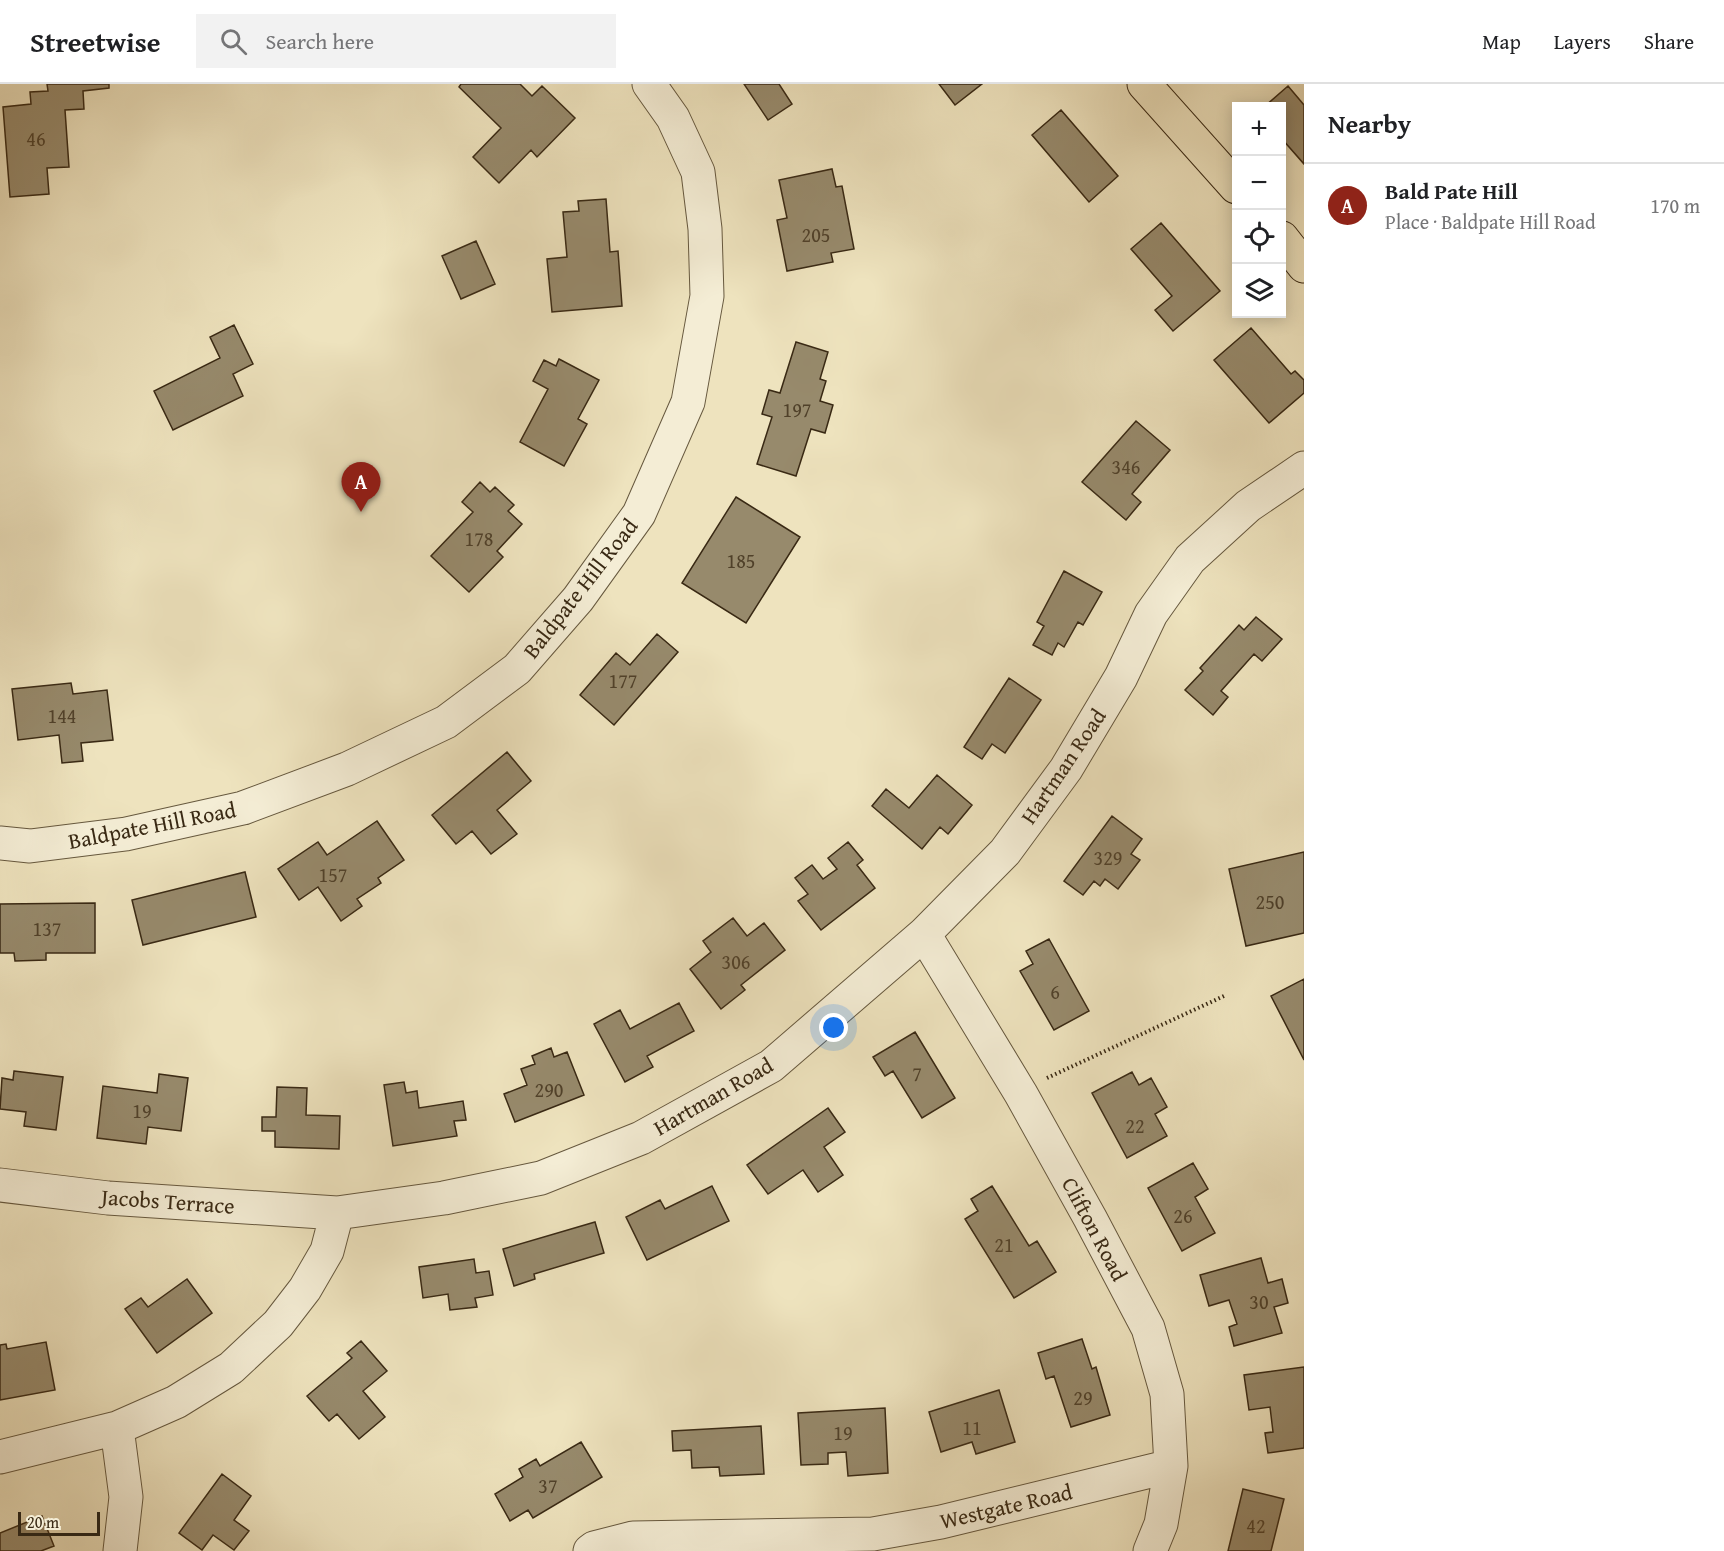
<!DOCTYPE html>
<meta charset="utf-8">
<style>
:root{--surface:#fff;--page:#f2f2f2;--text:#202124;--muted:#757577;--line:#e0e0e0;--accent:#8f2418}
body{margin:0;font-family:"Gentium Book Plus",serif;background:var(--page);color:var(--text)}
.controls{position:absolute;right:18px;top:18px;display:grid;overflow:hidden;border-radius:0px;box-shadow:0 3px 15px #0003}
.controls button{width:54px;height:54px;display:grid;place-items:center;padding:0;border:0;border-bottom:2px solid var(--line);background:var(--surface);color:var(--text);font:30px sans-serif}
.scale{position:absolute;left:18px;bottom:15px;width:82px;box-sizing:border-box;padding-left:6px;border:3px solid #392914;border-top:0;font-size:16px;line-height:21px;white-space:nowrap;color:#392914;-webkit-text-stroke:4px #f4edd5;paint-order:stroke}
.you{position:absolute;left:834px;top:944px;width:21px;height:21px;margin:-15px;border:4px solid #fff;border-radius:50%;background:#1a73e8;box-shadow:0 0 0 9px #1a73e833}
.badge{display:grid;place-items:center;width:39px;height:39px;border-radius:50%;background:var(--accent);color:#fff;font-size:20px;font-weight:700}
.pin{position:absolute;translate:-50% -50px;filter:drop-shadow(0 2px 3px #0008)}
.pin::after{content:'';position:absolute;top:32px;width:21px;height:18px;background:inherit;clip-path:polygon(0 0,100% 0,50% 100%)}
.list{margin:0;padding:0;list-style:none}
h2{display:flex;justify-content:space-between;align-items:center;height:78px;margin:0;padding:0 24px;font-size:26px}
h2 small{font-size:20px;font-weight:400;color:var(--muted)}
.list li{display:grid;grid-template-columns:39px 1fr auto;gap:18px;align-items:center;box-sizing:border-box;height:84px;padding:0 24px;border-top:2px solid var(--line)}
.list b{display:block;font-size:22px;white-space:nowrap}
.list p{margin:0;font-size:20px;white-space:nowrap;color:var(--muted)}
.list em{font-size:20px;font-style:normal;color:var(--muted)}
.icon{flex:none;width:33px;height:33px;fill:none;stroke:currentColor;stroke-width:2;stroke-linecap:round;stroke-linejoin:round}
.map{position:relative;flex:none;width:1304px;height:1467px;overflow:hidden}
header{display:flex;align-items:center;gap:36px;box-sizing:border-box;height:84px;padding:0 30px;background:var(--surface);border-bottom:2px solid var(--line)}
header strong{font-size:28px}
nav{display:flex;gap:33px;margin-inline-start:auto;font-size:21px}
.search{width:420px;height:54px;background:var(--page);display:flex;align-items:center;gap:15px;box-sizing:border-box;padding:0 21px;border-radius:0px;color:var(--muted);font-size:22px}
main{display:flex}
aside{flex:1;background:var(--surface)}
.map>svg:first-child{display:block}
.building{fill:#978a6c;stroke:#392914;stroke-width:1.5}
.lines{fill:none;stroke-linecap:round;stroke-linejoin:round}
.minor-casing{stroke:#66583e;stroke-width:35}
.major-casing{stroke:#392914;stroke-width:35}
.path{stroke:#392914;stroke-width:4;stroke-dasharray:1.5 3;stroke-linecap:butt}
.minor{stroke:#f4edd5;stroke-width:33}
.major{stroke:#eee3be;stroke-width:33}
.labels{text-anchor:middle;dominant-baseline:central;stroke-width:4.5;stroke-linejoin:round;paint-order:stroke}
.number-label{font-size:20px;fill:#50412a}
.street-label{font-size:22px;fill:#392914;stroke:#f4edd5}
</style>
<header>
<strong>Streetwise</strong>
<div class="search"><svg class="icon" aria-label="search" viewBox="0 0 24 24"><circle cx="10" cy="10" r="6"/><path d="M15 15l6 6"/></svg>Search here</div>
<nav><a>Map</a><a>Layers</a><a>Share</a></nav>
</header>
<main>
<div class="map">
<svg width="1304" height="1467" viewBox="0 0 1304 1467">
<rect width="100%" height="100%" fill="#eee3be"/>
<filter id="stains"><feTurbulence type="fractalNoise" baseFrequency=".00333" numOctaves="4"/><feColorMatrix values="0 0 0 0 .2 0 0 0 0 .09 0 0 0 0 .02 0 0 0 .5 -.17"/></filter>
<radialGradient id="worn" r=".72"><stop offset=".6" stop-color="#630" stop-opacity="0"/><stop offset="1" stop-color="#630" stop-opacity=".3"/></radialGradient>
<path class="building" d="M47,0h62v4l-26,3 1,18 -19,1 4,57 -22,1 2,26 -39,3 -7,-90 28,-3 -1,-12 18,-1z
M461,0h59l12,12 10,-10 33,32 -38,39 -6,-7 -32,33 -26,-26 28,-29 -42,-41z
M744,0h35l13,20 -24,16z
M939,0h43l-27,21z
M1288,2l16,19v59l-22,-25v-33h-17z
M1061,26l57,66 -29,26 -57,-67z
M832,85l4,18 6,-1 12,63 -23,4 2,9 -46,9 -10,-51 10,-2 -8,-38z
M606,115l4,53 8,-1 4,55 -70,6 -5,-53 20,-2 -4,-45 16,-1 -1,-10z
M1161,139l59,68 -47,40 -18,-21 17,-14 -41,-47z
M476,157l19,43 -34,15 -19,-43z
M234,241l19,39 -20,10 10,22 -70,34 -19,-39 66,-33 -10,-21z
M1251,244l40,46 4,-3 9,9v13l-35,30 -55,-63z
M796,258l32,10 -8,27 6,2 -6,20 13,4 -8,28 -14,-4 -15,47 -39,-12 15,-47 -10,-3 7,-24 11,3z
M559,275l40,21 -21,39 9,5 -23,42 -44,-24 28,-53 -15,-8 11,-21 12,6z
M1136,337l34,29 -38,44 9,8 -15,18 -44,-38z
M480,398l10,10 5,-5 19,18 -6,6 14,13 -25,27 6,6 -34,35 -38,-36 42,-44 -11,-10z
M736,413l64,40 -54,86 -64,-40z
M1064,487l38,21 -19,33 -5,-3 -14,25 -6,-4 -6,12 -19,-10 11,-19 -7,-4z
M1256,533l26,22 -20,22 -8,-7 -33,37 7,6 -15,18 -28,-25 18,-19 -3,-3 39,-43 5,5z
M657,550l21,18 -64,73 -34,-30 36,-42 14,12z
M1009,594l32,22 -36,53 -13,-9 -10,15 -18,-12z
M71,599l2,11 34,-4 6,50 -32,3 2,18 -21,2 -3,-28 -41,5 -6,-51z
M507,668l24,29 -34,29 20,24 -26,20 -19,-23 -16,13 -24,-29z
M937,691l35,30 -24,29 -8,-7 -18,22 -50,-43 14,-17 23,19z
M1112,732l30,23 -11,15 9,6 -22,29 -13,-10 -5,7 -6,-5 -11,14 -19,-14z
M377,737l27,39 -26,18 3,5 -24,16 5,7 -21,15 -23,-34 -19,13 -21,-31 40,-27 9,13z
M848,758l15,18 -6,5 18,23 -54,42 -23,-29 10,-7 -13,-16 17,-13 11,14 14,-10 -9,-11z
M1304,768v81l-58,13 -17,-77z
M245,788l11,45 -113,28 -11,-45z
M95,819v50h-49v7l-31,1 -1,-8h-14v-49z
M733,834l14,18 17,-13 21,27 -44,35 4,5 -24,19 -31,-40 21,-17 -8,-11z
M1049,855l40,72 -35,19 -34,-59 13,-7 -7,-13z
M1304,895v81l-33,-64z
M679,919l15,28 -47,25 6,11 -28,15 -31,-58 26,-14 10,19z
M915,948l40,66 -33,20 -29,-47 -8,5 -12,-19z
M551,964l3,9 13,-5 17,43 -69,27 -11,-28 23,-9 -6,-16 14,-5 -3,-8z
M14,987l49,6 -7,53 -32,-4 2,-14 -26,-3 2,-31 11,2z
M1132,988l7,13 12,-7 16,29 -12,7 12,22 -40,22 -35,-65z
M159,990l29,4 -7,53 -33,-4 -2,17 -49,-6 6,-52 54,7z
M404,998l2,11 11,-2 2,17 44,-7 3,19 -12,1 3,15 -64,10 -9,-61z
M277,1003l30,1 -1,27 34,1 -1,33 -64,-2v-16h-13v-14h14z
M828,1024l17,24 -21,15 19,28 -25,17 -15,-22 -35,24 -21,-29z
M1193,1079l15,26 -13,8 20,36 -33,18 -34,-63z
M712,1102l17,35 -82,39 -21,-43 34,-17 5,9z
M992,1102l37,60 8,-5 19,31 -42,26 -49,-79 13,-8 -7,-12z
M595,1138l9,31 -70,21 1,5 -21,7 -11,-37z
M1261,1174l7,25 14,-4 6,24 -14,4 8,26 -48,13 -5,-19 8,-3 -8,-24 -20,6 -9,-31z
M474,1175l2,14 13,-2 4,24 -18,3 2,9 -27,3 -2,-16 -25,4 -4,-31z
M187,1195l25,34 -55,40 -32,-44 16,-11 7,9z
M1082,1255l10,30 4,-2 14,48 -39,12 -17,-51 -8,3 -8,-26z
M361,1257l26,30 -24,20 22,26 -26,22 -22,-25 -8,7 -22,-25 45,-38 -5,-5z
M46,1258l9,48 -55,10v-55l6,-1 1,5z
M1304,1283v81l-36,5 -3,-20 8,-1 -3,-25 -21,3 -5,-35z
M999,1306l16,52 -39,12 -4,-12 -31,10 -12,-40z
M885,1324l3,65 -40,3 -2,-24 -18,1v11l-27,1 -3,-52z
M761,1342l3,48 -44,2 -1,-9 -27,1 -1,-18 -18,1 -1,-20z
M581,1358l21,35 -69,41 -5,-8 -18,11 -15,-27 28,-17 -4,-8 17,-10 4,7z
M222,1390l29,22 -17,24 15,11 -15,19 -21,-15 -11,15 -23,-17z
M1243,1405l41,10 -13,52h-43z
M42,1432l12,30 -13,5h-41v-18z"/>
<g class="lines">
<defs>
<path id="minor" d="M0,759l30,3 96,-12 117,-26 104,-39 99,-47 71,-53 61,-70 61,-85 49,-112 19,-106 -2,-67 -7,-57 -25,-54 -24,-34
M924,850l97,160 69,124 58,110 19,66 4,72 -10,58 -11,27
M0,1101l108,13 229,15
M117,1344l9,69 -6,54
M0,1373l117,-29 59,-26 55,-34 47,-44 27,-35 22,-38 10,-38 107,-15 97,-20 100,-40 130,-72 153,-132 81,-82 61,-83 55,-92 30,-63 39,-55 58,-53 56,-38
M590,1467l4,-3 39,-10 240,-4 68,-12 230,-56"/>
<path id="major" d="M1144,0l92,103
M1282,154l22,28"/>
</defs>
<use href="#minor" class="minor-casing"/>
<use href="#major" class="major-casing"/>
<path class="path" d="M1047,994l177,-82"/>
<use href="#minor" class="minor"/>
<use href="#major" class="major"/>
</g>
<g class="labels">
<g class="number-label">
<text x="36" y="54">46</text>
<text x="816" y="150">205</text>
<text x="797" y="325">197</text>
<text x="1126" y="382">346</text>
<text x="479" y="454">178</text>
<text x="741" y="476">185</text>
<text x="623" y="596">177</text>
<text x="62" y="631">144</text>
<text x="1108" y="773">329</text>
<text x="333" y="790">157</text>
<text x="1270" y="817">250</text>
<text x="47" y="844">137</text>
<text x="736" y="877">306</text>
<text x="1055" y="907">6</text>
<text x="917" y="989">7</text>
<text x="549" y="1005">290</text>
<text x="142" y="1026">19</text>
<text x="1135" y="1041">22</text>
<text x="1183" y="1131">26</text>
<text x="1004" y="1160">21</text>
<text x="1259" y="1217">30</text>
<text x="1083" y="1313">29</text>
<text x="972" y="1343">11</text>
<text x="843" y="1348">19</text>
<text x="548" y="1401">37</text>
<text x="1256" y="1441">42</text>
</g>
<g class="street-label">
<text transform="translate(580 504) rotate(-52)">Baldpate Hill Road</text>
<text transform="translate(1063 682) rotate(-56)">Hartman Road</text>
<text transform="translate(152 741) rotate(-11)">Baldpate Hill Road</text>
<text transform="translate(713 1012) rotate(-30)">Hartman Road</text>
<text transform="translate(168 1117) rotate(4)">Jacobs Terrace</text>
<text transform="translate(1095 1145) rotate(62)">Clifton Road</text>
<text transform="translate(1006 1422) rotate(-13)">Westgate Road</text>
</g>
</g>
<rect width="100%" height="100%" filter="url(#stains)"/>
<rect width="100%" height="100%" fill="url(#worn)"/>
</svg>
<div class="controls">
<button>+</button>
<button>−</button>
<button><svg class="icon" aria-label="locate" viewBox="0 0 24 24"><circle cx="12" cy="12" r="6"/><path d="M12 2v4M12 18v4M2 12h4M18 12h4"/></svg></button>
<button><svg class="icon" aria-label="layers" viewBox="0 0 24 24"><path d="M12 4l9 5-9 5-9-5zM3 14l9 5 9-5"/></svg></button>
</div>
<div class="scale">20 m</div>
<div class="you"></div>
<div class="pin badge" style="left:361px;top:428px">A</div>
</div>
<aside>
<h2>Nearby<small></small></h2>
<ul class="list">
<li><span class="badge">A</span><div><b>Bald Pate Hill</b><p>Place · Baldpate Hill Road</p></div><em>170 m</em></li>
</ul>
</aside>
</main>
